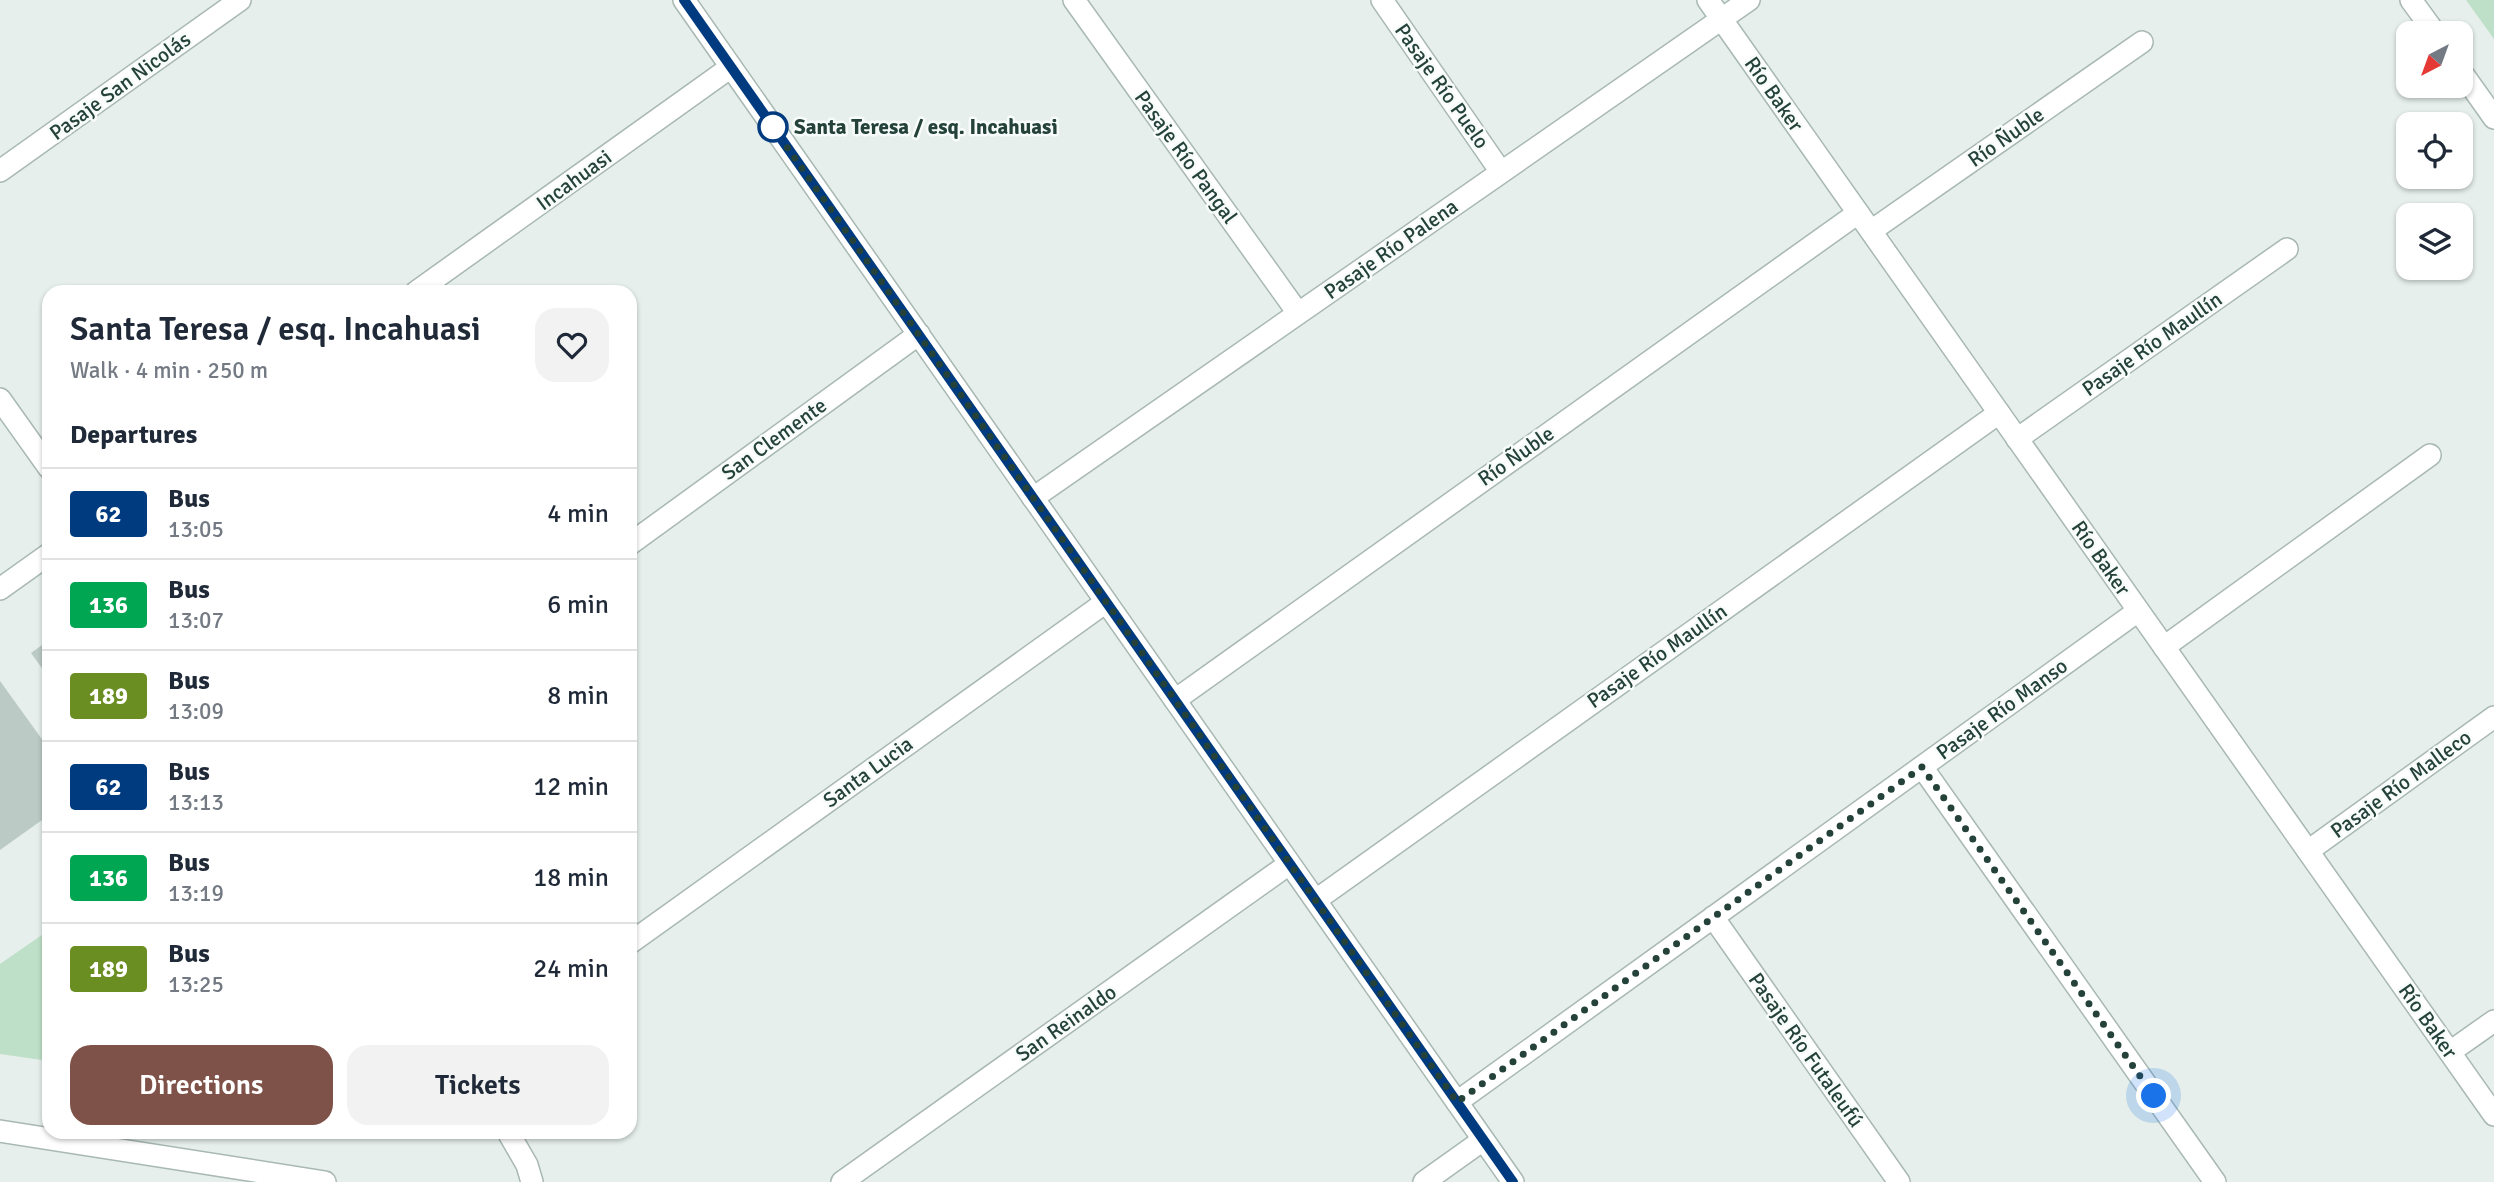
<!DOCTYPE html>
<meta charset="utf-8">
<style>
:root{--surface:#fff;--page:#f2f2f3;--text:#1f2937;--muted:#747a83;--line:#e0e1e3;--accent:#7f5249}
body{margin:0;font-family:Signika,sans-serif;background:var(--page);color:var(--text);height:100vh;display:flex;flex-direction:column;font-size:26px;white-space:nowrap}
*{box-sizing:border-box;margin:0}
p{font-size:23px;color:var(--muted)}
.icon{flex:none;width:38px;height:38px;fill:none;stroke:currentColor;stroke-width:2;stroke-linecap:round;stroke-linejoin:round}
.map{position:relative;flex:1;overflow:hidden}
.sheet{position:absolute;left:42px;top:285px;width:595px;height:854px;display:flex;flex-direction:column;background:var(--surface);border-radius:21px;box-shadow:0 2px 5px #0004}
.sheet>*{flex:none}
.badge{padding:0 14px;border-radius:5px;font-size:24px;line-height:46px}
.needle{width:46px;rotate:221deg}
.fabs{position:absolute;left:2396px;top:21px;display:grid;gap:14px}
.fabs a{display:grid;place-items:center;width:77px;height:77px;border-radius:14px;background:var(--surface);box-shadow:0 2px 5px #0004;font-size:35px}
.you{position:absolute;width:35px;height:35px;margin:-18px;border:5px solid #fff;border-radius:50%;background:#1a73e8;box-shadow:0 0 0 10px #1a73e833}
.map>.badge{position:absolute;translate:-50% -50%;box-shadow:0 0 0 4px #fff}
h2{padding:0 28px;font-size:26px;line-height:63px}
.round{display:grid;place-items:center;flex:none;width:74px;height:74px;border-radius:21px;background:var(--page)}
.head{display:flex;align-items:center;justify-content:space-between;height:119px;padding:0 28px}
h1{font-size:33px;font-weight:600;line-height:52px}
.button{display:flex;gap:14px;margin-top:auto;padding:14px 28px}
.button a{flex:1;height:80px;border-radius:21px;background:var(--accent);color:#fff;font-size:28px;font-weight:600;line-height:80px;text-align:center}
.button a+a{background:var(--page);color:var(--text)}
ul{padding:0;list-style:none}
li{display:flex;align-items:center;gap:21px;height:91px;padding:0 28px;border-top:2px solid var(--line)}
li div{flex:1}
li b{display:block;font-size:26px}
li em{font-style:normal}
li .badge{min-width:77px;font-weight:700;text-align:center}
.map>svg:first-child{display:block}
.green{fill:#bfe0c8}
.building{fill:#bbcac4}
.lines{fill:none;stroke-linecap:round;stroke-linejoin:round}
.minor-casing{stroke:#a8b8b2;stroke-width:24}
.tertiary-casing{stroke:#a8b8b2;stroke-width:24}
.minor{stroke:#fff;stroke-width:21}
.tertiary{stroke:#fff;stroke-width:21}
.line-casing{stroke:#fff;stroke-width:16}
.line{stroke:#003b80;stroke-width:10}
.walk{stroke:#24423a;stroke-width:7;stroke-dasharray:0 12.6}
.stop-dot{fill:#fff;stroke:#003b80;stroke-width:3.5}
.labels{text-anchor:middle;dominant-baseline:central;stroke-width:5;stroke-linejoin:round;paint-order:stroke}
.street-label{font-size:21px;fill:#24423a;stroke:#f7fbf9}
.stop-label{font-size:21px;font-weight:bold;fill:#24423a;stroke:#f7fbf9;text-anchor:start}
</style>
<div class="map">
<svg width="2494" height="1182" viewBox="0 0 2494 1182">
<rect width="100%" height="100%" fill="#e6efeb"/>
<g class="green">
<path d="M2466 0H2494V39Z"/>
<path d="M49 930V1061L0 1054V964Z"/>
</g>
<g class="building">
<path d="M49 640V678L31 653Z"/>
<path d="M0 681 49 749V815L0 850Z"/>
</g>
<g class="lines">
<g class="minor-casing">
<g id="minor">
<path d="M1074 0 1298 313"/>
<path d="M1382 0 1501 172"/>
<path d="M1708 0 2494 1115"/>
<path d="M2411 0 2435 33"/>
<path d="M2460 70 2494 118"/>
<path d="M0 171 240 0"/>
<path d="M1871 231 2142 42"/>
<path d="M416 292 731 67"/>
<path d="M0 399 49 468"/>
<path d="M2017 439 2287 249"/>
<path d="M1033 498 1749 0"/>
<path d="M630 544 919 334"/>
<path d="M0 589 49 554"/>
<path d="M2164 647 2430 455"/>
<path d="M1175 700 1858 213"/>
<path d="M1922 767 2215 1182"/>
<path d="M2308 851 2494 717"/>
<path d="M1316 900 1999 413"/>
<path d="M1713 917 1899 1182"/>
<path d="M630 943 1106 602"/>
<path d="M2450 1052 2494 1021"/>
<path d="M1457 1102 2138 611"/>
<path d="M0 1131 325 1182"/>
<path d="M508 1132 527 1165 532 1182"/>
<path d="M842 1182 1289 864"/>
<path d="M1424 1182 1483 1140"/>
</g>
</g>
<g class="tertiary-casing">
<path id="tertiary" d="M684 0 1513 1182"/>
</g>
<use href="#minor" class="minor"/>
<use href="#tertiary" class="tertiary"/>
</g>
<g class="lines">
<g class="line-casing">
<path id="line" d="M684 0 1513 1182"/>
</g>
<use href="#line" class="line"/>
<path class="walk" d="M773 127 1457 1102 1922 767 2154 1096"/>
</g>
<circle class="stop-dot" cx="773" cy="127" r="14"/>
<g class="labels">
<g class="street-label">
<text transform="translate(120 86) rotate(-36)">Pasaje San Nicolás</text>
<text transform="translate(1442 86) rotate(55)">Pasaje Río Puelo</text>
<text transform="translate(1774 94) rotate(55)">Río Baker</text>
<text transform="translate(2006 137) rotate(-35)">Río Ñuble</text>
<text transform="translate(1186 157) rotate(54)">Pasaje Río Pangal</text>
<text transform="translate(574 180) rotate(-36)">Incahuasi</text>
<text transform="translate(1391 249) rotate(-35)">Pasaje Río Palena</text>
<text transform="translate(2152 344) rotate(-35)">Pasaje Río Maullín</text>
<text transform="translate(774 439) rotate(-36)">San Clemente</text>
<text transform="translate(1516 456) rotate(-35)">Río Ñuble</text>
<text transform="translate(2101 558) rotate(55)">Río Baker</text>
<text transform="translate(1657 656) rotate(-35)">Pasaje Río Maullín</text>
<text transform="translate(2002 709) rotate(-36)">Pasaje Río Manso</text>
<text transform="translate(868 772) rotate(-36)">Santa Lucia</text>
<text transform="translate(2401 784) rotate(-36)">Pasaje Río Malleco</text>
<text transform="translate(2428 1021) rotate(55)">Río Baker</text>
<text transform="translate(1066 1023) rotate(-35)">San Reinaldo</text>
<text transform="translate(1806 1050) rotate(55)">Pasaje Río Futaleufú</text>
</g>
<g class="stop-label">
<text x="794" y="127">Santa Teresa / esq. Incahuasi</text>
</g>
</g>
</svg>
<div class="fabs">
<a><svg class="needle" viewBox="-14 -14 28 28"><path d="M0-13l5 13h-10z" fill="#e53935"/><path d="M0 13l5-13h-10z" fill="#747a83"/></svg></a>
<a><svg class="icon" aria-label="locate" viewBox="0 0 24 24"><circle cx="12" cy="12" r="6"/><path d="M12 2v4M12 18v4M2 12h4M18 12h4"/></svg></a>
<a><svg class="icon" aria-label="layers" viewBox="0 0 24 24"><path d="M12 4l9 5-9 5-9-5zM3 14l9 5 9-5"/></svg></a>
</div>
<div class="you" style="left:2154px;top:1096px"></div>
<section class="sheet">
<div class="head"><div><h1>Santa Teresa / esq. Incahuasi</h1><p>Walk · 4 min · 250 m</p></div><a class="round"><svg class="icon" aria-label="heart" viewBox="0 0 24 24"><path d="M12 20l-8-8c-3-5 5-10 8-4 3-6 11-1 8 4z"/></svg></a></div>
<h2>Departures</h2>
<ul>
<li><span class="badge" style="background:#003b80;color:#fff">62</span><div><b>Bus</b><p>13:05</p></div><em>4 min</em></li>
<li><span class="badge" style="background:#00a651;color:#fff">136</span><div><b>Bus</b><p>13:07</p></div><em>6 min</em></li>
<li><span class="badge" style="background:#6b8e23;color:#fff">189</span><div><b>Bus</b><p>13:09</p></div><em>8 min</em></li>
<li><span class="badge" style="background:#003b80;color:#fff">62</span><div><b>Bus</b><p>13:13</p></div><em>12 min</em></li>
<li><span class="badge" style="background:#00a651;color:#fff">136</span><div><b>Bus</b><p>13:19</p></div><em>18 min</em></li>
<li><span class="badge" style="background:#6b8e23;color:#fff">189</span><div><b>Bus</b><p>13:25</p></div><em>24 min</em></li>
</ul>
<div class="button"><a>Directions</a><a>Tickets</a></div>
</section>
</div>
